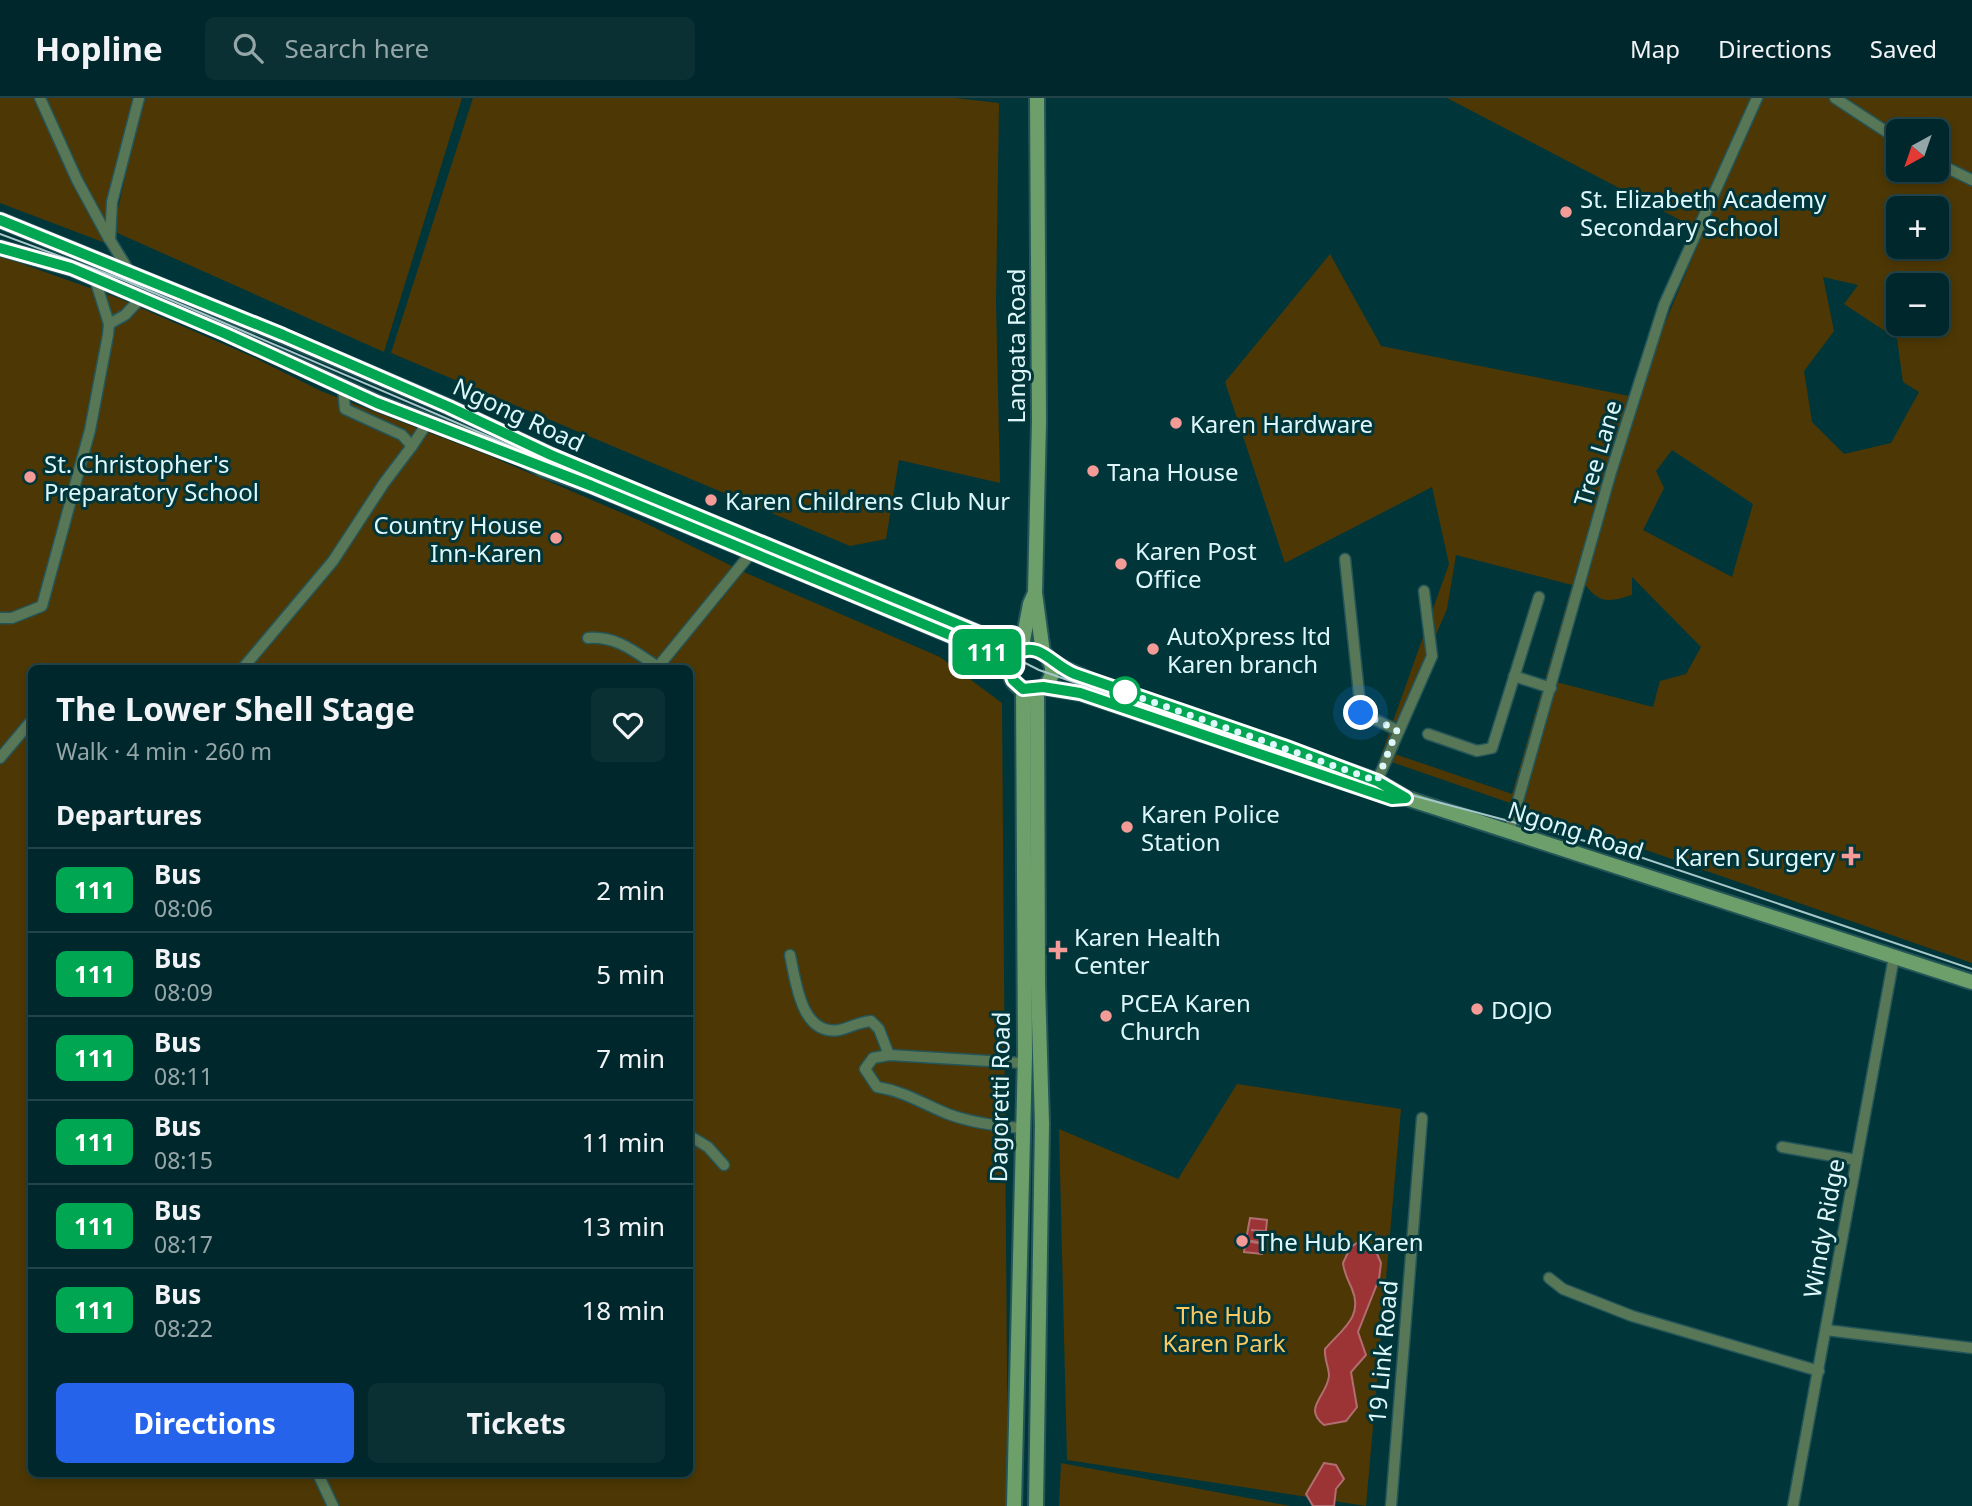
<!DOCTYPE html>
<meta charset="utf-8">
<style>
:root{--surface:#00282c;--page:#0a3034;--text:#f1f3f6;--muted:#95a6a9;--line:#224448;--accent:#2563eb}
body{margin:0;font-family:"Noto Sans",sans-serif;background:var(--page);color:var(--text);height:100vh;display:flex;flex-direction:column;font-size:26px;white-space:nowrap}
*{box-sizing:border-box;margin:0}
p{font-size:23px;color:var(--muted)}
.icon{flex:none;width:38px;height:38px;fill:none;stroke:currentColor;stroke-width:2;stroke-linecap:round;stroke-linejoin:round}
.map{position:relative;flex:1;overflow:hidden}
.side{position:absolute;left:28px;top:567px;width:665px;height:812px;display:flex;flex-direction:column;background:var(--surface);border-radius:10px;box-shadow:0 4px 10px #0003,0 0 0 2px var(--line)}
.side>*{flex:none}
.badge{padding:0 14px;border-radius:10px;font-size:24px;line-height:46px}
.needle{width:46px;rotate:220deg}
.controls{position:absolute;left:1886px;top:21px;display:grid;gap:14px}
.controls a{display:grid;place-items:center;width:63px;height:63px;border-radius:10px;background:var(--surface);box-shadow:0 4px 10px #0003,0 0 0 2px var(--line);font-size:35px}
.you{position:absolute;width:35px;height:35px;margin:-18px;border:5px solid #fff;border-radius:50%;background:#1a73e8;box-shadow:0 0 0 10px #1a73e833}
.map>.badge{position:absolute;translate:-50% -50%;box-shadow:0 0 0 4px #fff}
h2{padding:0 28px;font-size:26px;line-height:63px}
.round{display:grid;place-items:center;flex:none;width:74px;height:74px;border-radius:10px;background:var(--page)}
.head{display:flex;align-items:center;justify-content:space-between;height:119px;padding:0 28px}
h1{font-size:33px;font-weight:700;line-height:52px}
.action{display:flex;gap:14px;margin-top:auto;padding:14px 28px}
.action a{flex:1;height:80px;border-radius:10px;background:var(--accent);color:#fff;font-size:28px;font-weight:700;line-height:80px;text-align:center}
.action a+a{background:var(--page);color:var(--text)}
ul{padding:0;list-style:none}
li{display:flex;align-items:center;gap:21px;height:84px;padding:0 28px;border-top:2px solid var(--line)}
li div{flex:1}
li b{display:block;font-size:26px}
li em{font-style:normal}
li .badge{min-width:77px;font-weight:700;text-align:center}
header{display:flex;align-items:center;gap:42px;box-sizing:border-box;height:98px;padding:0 35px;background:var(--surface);border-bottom:2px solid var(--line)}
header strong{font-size:33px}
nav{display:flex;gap:38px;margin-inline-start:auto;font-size:24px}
.search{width:490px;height:63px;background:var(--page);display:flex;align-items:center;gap:18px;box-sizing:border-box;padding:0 24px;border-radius:10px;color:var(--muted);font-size:26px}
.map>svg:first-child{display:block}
.green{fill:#4d3704;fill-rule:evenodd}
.water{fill:#9c3436;stroke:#b06e71;stroke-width:2}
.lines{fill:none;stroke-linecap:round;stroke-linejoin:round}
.street-casing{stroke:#245559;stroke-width:13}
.secondary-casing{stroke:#245559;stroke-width:18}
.street{stroke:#587756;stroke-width:10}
.secondary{stroke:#6d9f6a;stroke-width:14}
.tram{stroke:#a6c7ca;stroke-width:2}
.line-casing{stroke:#fff;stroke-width:16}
.line{stroke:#00a651;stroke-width:10}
.walk{stroke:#def7fa;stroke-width:7;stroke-dasharray:0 12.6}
.poi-dot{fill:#f59b97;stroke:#00363a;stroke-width:2.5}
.stop-dot{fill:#fff;stroke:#00a651;stroke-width:3.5}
.labels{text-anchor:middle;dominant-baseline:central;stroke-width:6;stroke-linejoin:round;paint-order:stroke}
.poi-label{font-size:24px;fill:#def7fa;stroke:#00363a;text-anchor:start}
.street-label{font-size:24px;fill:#def7fa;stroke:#00363a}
.park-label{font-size:24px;fill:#fcc960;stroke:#00363a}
</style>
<header>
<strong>Hopline</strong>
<div class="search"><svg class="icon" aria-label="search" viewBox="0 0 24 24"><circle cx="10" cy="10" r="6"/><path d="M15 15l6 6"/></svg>Search here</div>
<nav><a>Map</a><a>Directions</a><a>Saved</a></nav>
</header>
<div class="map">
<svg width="1972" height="1408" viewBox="0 0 1972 1408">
<rect width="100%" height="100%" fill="#00363a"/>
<g class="green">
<path d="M0 0H136L108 146 0 105Z"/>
<path d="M143 0H462L384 254 113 133Z"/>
<path d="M473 0H955L999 5 996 205 1000 385 899 362 886 441 850 448 391 255Z"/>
<path d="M1447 0H1972V865L1380 660 1449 466 1432 389 1285 465 1225 284 1330 156 1381 248 1634 299 1703 134ZM1899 33H1937V72H1899ZM1899 110H1937V149H1899ZM1823 179 1858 187 1844 206 1897 241 1903 284 1919 294 1891 345 1844 356 1812 324 1804 273 1834 233ZM1899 187H1937V226H1899ZM1672 352 1753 406 1732 479 1643 432 1664 390 1656 373ZM1456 457 1572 487 1512 696 1386 653 1447 511ZM1632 479 1701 549 1686 576 1660 583 1653 609 1556 584 1580 480C1597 504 1604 506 1632 497Z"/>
<path d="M0 158 118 200 253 259 321 293 490 358 643 424 746 475 940 559 1002 605 1008 1408H0ZM32 570H690V1376H32Z"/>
<path d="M1237 986 1401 1011 1366 1408 1067 1362 1059 1031 1178 1081Z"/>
<path d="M1061 1365 1285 1407 1292 1408H1059Z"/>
</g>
<g class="water">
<path d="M1250 1120 1267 1122 1266 1133 1251 1132 1265 1134 1264 1145 1246 1142Z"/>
<path d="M1361 1142 1375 1151 1381 1165 1379 1181 1358 1234 1366 1257 1351 1274 1357 1309 1346 1323 1324 1327C1302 1310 1327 1298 1329 1278 1329 1269 1324 1261 1325 1251 1341 1232 1364 1219 1352 1191 1348 1182 1344 1175 1343 1165L1350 1150Z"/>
<path d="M1246 1143 1263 1146 1262 1156 1244 1154Z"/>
<path d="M1324 1365 1336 1367 1344 1381 1336 1391 1334 1408H1313L1306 1396Z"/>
</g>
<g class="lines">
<g class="street-casing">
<g id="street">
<path d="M40 0 77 82 109 141"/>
<path d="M1835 0 1899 42"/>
<path d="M1937 65 1972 82"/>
<path d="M129 173 110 142 112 104 139 0"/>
<path d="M109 226 125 217 140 201"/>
<path d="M412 348 428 324"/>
<path d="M1345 461 1361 615 1397 632"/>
<path d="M0 520H12L42 508 90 332 108 237 109 226 95 181"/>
<path d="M588 540C617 538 635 554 658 569"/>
<path d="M243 570 333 463 384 385 412 348 402 337 345 311 343 290"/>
<path d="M657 570 751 455"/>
<path d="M1514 578 1551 590"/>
<path d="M1428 636 1477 653 1492 650 1539 499"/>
<path d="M0 660 32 622"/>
<path d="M1377 683 1432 558 1424 493"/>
<path d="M1509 734 1611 374 1664 207 1757 0"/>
<path d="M790 857C796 884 801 938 839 932 850 930 858 924 871 923L879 931 889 957"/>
<path d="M1022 1030C996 1028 972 1025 948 1016 923 1006 904 993 877 989L865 971 873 960 889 957 1024 965"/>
<path d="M690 1038 708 1049 724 1067"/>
<path d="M1782 1049 1856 1062"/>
<path d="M1549 1180 1563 1191 1632 1218 1819 1273"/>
<path d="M1826 1232 1972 1250"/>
<path d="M318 1376 333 1408"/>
<path d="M1391 1408 1422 1020"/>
<path d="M1793 1408 1894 859"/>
</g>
</g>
<g class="secondary-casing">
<g id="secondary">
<path d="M1037 0 1039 323 1035 495 1043 555"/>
<path d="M0 122 283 238 449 309 565 364 979 535 1017 555"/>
<path d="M0 150 71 170 226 235 378 305 515 356 543 371 592 388 855 497 980 550 1010 573"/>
<circle cx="1031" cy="572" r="21"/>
<path d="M1021 553 1030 506 1035 495"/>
<path d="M1050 564 1092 583 1377 683 1406 700"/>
<path d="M1043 589 1080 595 1392 700H1406L1972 884"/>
<path d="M1014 1408 1025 957 1023 591"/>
<path d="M1036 1408 1042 1026 1038 887 1037 592"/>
</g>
</g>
<use href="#street" class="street"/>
<use href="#secondary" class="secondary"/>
<path class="tram" d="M0 136 124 182 546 363 990 547 1039 572 1358 683 1619 752 1972 871"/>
</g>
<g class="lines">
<g class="line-casing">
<path id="line" d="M0 122 283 237 449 309 551 357 979 535 1017 555C1040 543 1052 567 1075 576L1284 648 1377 683 1406 700 1392 701 1080 595 1043 589 1023 591 1013 582 1010 573 981 550 592 388 377 305 226 236 71 170 0 150"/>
</g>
<use href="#line" class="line"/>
<path class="walk" d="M1125 594 1116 591 1377 683 1397 632 1361 615"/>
</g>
<g class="poi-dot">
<circle cx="1566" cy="114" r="7"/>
<circle cx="1176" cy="325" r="7"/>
<circle cx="1093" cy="373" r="7"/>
<circle cx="30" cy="379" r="7"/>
<circle cx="711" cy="402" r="7"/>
<circle cx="556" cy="440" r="7"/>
<circle cx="1121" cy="466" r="7"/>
<circle cx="1153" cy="551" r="7"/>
<circle cx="1127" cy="729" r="7"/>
<path d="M1847.5 747.5h7v7h7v7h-7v7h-7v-7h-7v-7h7z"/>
<path d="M1054.5 841.5h7v7h7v7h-7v7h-7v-7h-7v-7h7z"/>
<circle cx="1477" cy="911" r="7"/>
<circle cx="1106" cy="918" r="7"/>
<circle cx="1242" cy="1143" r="7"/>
</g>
<circle class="stop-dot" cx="1125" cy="594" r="14"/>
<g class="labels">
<g class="poi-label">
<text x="1580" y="100">St. Elizabeth Academy<tspan x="1580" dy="28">Secondary School</tspan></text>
<text x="1190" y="325">Karen Hardware</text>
<text x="44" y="365">St. Christopher's<tspan x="44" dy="28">Preparatory School</tspan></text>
<text x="1107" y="373">Tana House</text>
<text x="725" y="402">Karen Childrens Club Nur</text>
<text x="542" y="426" text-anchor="end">Country House<tspan x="542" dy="28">Inn-Karen</tspan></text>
<text x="1135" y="452">Karen Post<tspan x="1135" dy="28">Office</tspan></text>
<text x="1167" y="537">AutoXpress ltd<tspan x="1167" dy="28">Karen branch</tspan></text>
<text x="1141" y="715">Karen Police<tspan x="1141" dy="28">Station</tspan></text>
<text x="1835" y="758" text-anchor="end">Karen Surgery</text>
<text x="1074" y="838">Karen Health<tspan x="1074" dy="28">Center</tspan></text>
<text x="1120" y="904">PCEA Karen<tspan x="1120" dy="28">Church</tspan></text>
<text x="1491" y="911">DOJO</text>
<text x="1256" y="1143">The Hub Karen</text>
</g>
<g class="street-label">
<text transform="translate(1015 248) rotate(-90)">Langata Road</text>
<text transform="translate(519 316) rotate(25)">Ngong Road</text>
<text transform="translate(1597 355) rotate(-73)">Tree Lane</text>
<text transform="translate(1576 732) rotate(18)">Ngong Road</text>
<text transform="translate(999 999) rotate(-89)">Dagoretti Road</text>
<text transform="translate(1823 1130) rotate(-80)">Windy Ridge</text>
<text transform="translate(1382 1254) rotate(-85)">19 Link Road</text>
</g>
<g class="park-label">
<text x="1224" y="1216">The Hub<tspan x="1224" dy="28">Karen Park</tspan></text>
</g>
</g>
</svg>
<div class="controls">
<a><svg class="needle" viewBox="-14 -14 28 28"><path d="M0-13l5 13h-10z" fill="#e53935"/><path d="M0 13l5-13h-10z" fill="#95a6a9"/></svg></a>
<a>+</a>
<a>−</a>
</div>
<div class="you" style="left:1361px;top:615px"></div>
<b class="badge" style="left:987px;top:554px;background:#00a651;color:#fff">111</b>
<section class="side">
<div class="head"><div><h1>The Lower Shell Stage</h1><p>Walk · 4 min · 260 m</p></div><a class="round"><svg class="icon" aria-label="heart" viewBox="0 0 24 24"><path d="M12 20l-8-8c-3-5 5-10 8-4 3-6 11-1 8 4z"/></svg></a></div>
<h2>Departures</h2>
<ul>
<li><span class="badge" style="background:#00a651;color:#fff">111</span><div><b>Bus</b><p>08:06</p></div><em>2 min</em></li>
<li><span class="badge" style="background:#00a651;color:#fff">111</span><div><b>Bus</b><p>08:09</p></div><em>5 min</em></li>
<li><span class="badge" style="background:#00a651;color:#fff">111</span><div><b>Bus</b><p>08:11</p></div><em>7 min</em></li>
<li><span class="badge" style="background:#00a651;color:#fff">111</span><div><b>Bus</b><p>08:15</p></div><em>11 min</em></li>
<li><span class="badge" style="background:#00a651;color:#fff">111</span><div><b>Bus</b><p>08:17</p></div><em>13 min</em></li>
<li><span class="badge" style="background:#00a651;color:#fff">111</span><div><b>Bus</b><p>08:22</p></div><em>18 min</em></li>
</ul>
<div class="action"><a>Directions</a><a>Tickets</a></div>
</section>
</div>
